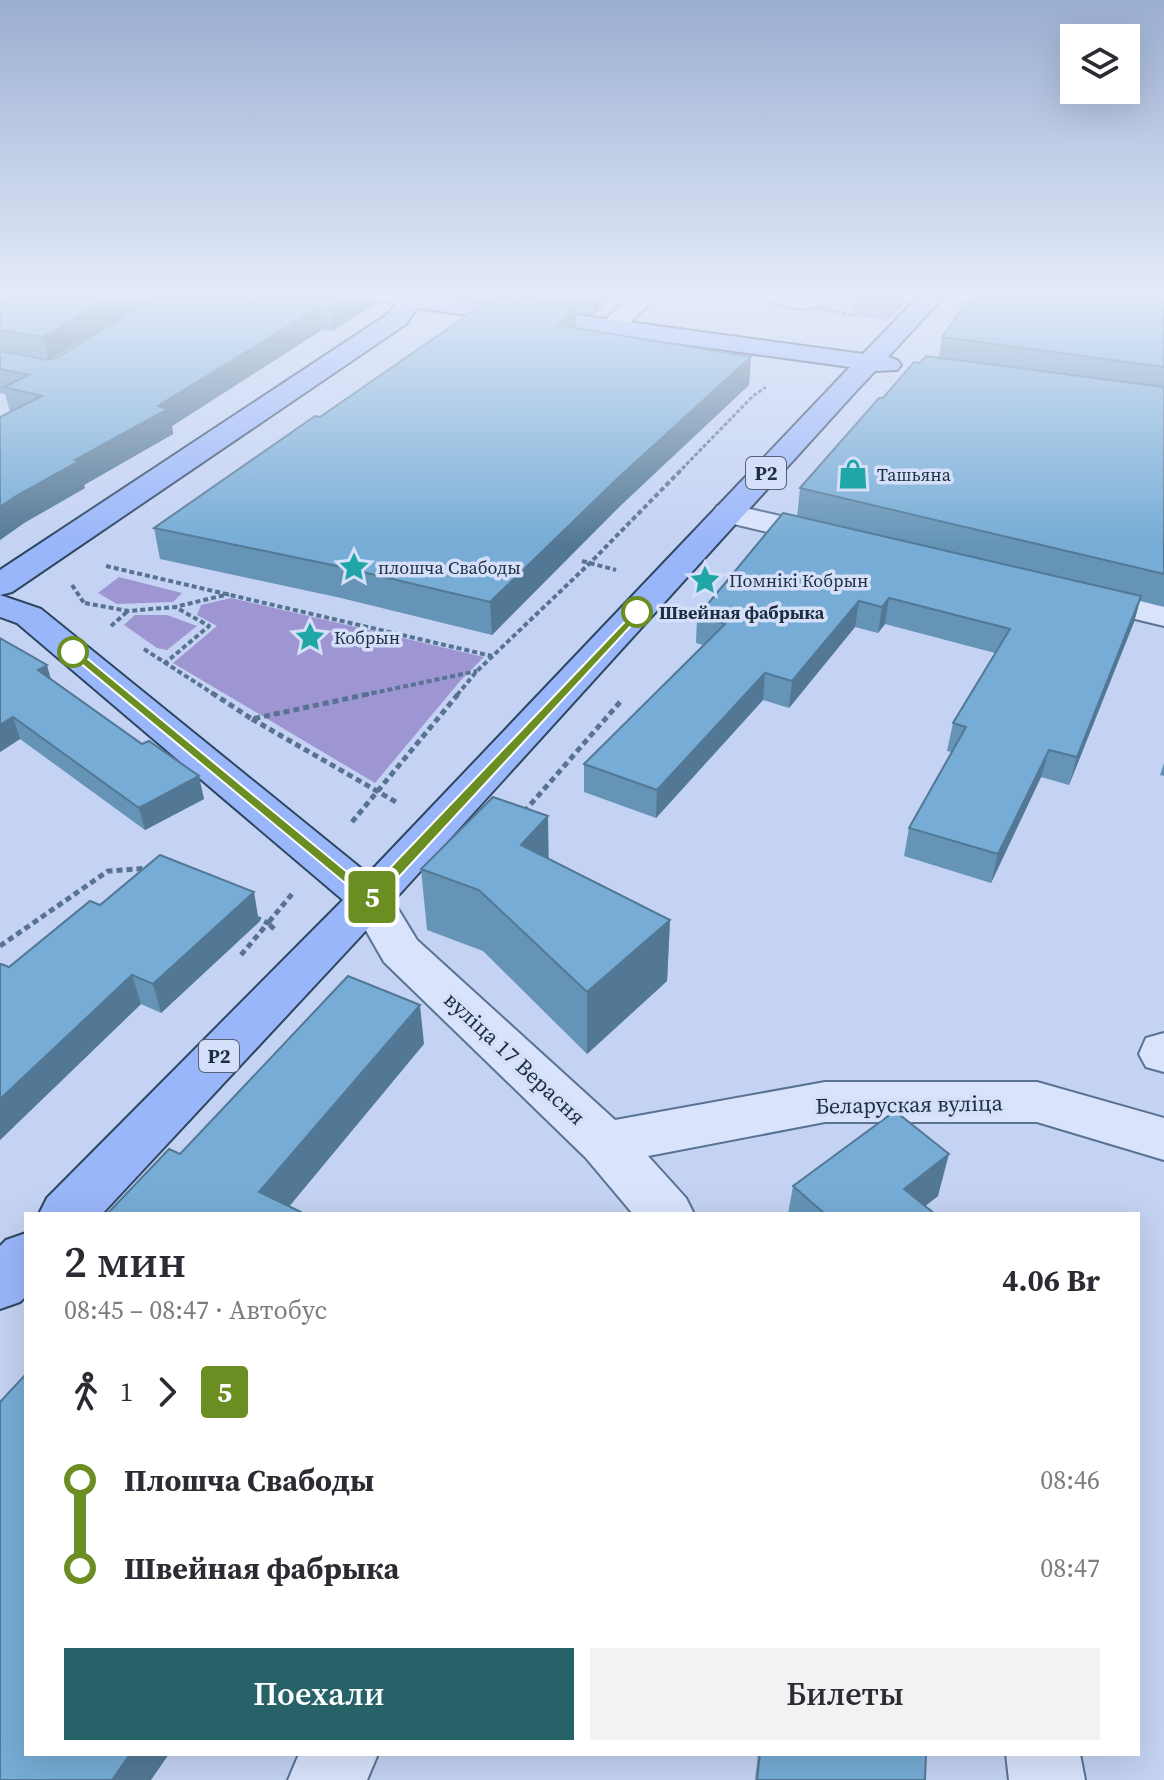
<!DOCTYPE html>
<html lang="ru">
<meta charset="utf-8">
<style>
:root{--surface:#fff;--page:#f2f2f3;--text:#2b2b33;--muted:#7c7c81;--accent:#266267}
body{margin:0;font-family:"Source Serif 4",serif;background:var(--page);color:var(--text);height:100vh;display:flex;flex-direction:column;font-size:30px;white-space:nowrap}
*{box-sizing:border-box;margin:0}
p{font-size:26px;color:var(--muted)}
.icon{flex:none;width:44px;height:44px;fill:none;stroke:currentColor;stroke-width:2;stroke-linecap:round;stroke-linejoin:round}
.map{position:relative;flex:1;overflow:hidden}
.panel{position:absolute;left:24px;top:1212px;width:1116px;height:544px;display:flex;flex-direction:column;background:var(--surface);border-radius:0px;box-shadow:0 8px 32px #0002}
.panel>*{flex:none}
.badge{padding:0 16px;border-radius:6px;font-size:28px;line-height:52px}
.fabs{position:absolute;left:1060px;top:24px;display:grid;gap:16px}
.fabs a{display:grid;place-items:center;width:80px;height:80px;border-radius:0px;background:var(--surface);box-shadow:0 8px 32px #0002;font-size:40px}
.map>.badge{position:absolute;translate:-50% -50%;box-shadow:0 0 0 4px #fff}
.legs{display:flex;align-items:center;gap:12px;height:88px;padding:0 40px;font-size:26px}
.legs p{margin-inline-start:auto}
.overview{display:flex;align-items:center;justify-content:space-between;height:136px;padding:0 40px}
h1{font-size:44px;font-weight:600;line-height:60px}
.cta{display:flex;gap:16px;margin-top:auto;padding:16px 40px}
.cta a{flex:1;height:92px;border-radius:0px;background:var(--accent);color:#fff;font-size:32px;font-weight:600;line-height:92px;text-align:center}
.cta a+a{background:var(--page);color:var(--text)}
ul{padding:0 40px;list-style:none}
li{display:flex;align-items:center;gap:28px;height:88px;font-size:30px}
li i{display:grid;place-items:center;width:12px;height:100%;margin:0 10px;background:currentColor}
li i::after{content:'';width:20px;height:20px;margin:-10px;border:6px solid;border-radius:50%;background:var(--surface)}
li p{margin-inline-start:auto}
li:first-child i{background:linear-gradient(#0000 50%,currentColor 0)}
li:last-child i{background:linear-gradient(currentColor 50%,#0000 0)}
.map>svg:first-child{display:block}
.green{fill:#9e96d3}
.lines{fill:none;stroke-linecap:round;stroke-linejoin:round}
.minor-casing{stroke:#587291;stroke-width:4}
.major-casing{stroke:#2c465e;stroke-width:4}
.path-far2{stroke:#587291;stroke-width:3;stroke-dasharray:4 2;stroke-linecap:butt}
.path-far1{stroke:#587291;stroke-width:4;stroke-dasharray:5 3;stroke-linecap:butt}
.path{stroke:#587291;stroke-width:5;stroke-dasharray:6 4;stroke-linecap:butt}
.minor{fill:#d9e3fc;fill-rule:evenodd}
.major{fill:#99b6fa;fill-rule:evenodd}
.wall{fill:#6594b7;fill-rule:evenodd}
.shaded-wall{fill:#537895}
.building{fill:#76acd5;stroke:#537895;stroke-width:2}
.line-1{fill:#6b8e23;stroke:#fff;stroke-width:2}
.stop-1-dot{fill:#fff;stroke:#6b8e23;stroke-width:4}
.labels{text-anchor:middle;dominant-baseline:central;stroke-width:7;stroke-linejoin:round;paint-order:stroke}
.far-poi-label{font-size:18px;fill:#1d2e3f;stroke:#d5dff9;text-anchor:start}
.far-stop-label{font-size:18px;font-weight:bold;fill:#1d2e3f;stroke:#d5dff9;text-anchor:start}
.shield{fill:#d5dff9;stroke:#546377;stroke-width:2}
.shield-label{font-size:20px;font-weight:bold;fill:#1d2e3f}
.street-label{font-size:22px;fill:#1d2e3f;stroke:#d5dff9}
</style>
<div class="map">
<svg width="1164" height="1780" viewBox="0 0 1164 1780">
<rect width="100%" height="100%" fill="#c4d2f3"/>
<g class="green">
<path d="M851 295H913L889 320 850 315Z"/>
<path d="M119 577 182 593 173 602 117 604 98 593Z"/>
<path d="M231 598 484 657 461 680 375 783 173 663 217 626 197 615 201 605Z"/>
<path d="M135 615H167L197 626 167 650 157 648 124 625Z"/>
</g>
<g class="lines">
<g class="minor-casing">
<g id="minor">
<path d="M373 295H420L423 300 419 305 411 307 376 300Z"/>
<path d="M632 295H657L621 332H603L600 327 603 322Z"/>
<path d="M728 504 842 530 847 537 842 544 831 547 717 520 713 513 717 506Z"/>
<path d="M1081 586 1164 606V626L1069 603 1064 596 1069 589Z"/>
<path d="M370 884 386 889 417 940 615 1120 825 1082H1037L1164 1118V1160L1037 1122H825L648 1156 686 1198 694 1214H633L586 1158 384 962 348 899 354 889Z"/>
<path d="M1164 1033V1072L1146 1067 1139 1054 1146 1038Z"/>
<path d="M299 1754H378L367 1780H288Z"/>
<path d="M1006 1754H1080L1085 1780H1009Z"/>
</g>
</g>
<g class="major-casing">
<g id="major">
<path d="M402 295H430L863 354 920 295H945L888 357 897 360 901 365 897 370 875 371 858 389 386 909 102 1214H39L47 1198 343 900 17 623 0 617V570L388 314ZM417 308 850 367 368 874 41 609 0 595 12 592 406 324Z"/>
<path d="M26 1233V1296L20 1302 0 1309V1246L6 1240Z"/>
</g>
</g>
<g class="path-far2">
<path d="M694 295 764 300"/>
<path d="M758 295C783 311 820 317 842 295"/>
<path d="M819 308 856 316"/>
<path d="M678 473 753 396 766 387"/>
</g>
<g class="path-far1">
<path d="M582 561 616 570"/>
<path d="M106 566 492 656"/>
<path d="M72 585 84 603"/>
<path d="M85 603 128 611 175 607 229 594"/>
<path d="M111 626 128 611"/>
<path d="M144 649 215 695"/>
<path d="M164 664 209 626 175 607"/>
<path d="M364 695 477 671"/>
<path d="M457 695 477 671 590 563 680 471"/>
</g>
<g class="path">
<path d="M212 693 252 719 373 693"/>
<path d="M252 719 396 802"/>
<path d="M524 812 620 702"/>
<path d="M352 822 459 693"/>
<path d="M274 929 268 923 292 894"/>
<path d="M0 946 108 871 151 868"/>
<path d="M241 955 268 923 254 917"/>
</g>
<use href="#minor" class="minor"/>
<use href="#major" class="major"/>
</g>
<g class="wall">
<path d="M0 295 376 303 333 331 322 330 172 426 173 434 84 485 85 488 24 523 0 540V417L10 412 5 394 0 393ZM144 304 58 357 53 358Z"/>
<path d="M520 295H613L594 315 576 312V328L751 357 749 385 619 507 492 635 341 598 160 559 154 528 320 417 520 299Z"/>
<path d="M1164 295V607L1140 601 1134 622 1069 785 1041 777 991 883 904 856 909 828 952 752 947 751 953 723 995 653 885 624 878 633 855 627 789 708 763 700 656 818 584 792V764L703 645 696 643 697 617 797 517 800 488 883 398 920 363 939 357 942 337 973 301Z"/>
<path d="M0 638 51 680 204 799 145 830 20 739 0 752Z"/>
<path d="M1164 763V776L1160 775Z"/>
<path d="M549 859 670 920 667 981 587 1054 483 951 427 930 421 869Z"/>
<path d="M100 905 259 922 161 1013 141 1004 0 1140V965L9 967Z"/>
<path d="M793 1186 938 1196 925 1206 935 1214H788Z"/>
<path d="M758 1754H926L925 1780H755Z"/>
</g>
<g class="shaded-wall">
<path d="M116 295H159L48 361 43 337Z"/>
<path d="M351 295H375L376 303 333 331 330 308Z"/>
<path d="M594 295H613L594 315Z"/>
<path d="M319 307 322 330 172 426 173 434 84 485 85 488 24 523 0 540V507L158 406Z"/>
<path d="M576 307V334L558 325Z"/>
<path d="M751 357 749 385 619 507 492 635 490 602 619 477Z"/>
<path d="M1141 596 1134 622 1069 785 1077 757Z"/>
<path d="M889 598 885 624 878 633 882 607Z"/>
<path d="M859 601 855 627 789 708 792 681Z"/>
<path d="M47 665 53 687 38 670Z"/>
<path d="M765 673 763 700 656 818 657 790Z"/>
<path d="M13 717 20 739 0 752V725Z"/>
<path d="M1049 750 1041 777 991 883 998 854Z"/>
<path d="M199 776 204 799 145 830 139 808Z"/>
<path d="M548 816 549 876 521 845Z"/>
<path d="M254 892 259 922 161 1013 153 984Z"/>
<path d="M670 920 667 981 587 1054V992Z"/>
<path d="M132 975 141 1004 0 1140V1099Z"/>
<path d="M420 1005 424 1044 283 1214 259 1192Z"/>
<path d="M949 1154 938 1196 915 1214 904 1189Z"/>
<path d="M130 1754H169L151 1780H112Z"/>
</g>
<g class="building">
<path d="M0 295H116L43 337 0 330Z"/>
<path d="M159 295H351L330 308 319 307 158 406 168 409 75 460 79 461 16 496 0 507V417L42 396 4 387 29 375 0 369V351L47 360 58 357Z"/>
<path d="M977 295H1164V367L942 337 968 300 973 301Z"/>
<path d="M495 296 576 307 558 325 751 357 619 477 490 602 337 566 154 528 315 416 320 417Z"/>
<path d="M926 356 1164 387V574L800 488 879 398H883L914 362 920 363Z"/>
<path d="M783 513 1141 596 1077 757 1049 750 998 854 909 828 966 727 953 723 1010 629 889 598 882 607 859 601 792 681 765 673 657 790 584 764 725 624 697 617Z"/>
<path d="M0 638 47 665 38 670 142 744 149 741 199 776 139 808 13 717 0 725Z"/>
<path d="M493 797 548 816 521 845 670 920 587 992 479 890 421 869Z"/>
<path d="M160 855 254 892 153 984 132 975 0 1099V965L1 964 9 967 90 901 100 905Z"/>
<path d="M348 976 420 1005 259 1192 301 1212 300 1214H107L169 1149 180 1154Z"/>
<path d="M895 1111 949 1154 904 1189 935 1214H825L793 1186Z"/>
<path d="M26 1374V1754H130L112 1780H0V1402Z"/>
<path d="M760 1754H926L925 1780H757Z"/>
</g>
<linearGradient id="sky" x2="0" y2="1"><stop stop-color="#9aaed1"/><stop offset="0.54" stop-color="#e4ebfa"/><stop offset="1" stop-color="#e4ebfa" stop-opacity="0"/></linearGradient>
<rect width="1164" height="545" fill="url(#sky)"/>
<path class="line-1" d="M637 609 643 612 641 615 375 903 370 904 67 652 77 650 369 890Z"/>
<defs>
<g id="shop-bare" transform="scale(2.4)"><path d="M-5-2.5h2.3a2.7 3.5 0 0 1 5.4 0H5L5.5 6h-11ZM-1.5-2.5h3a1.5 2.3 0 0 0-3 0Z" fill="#21a6a7" stroke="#d5dff9" stroke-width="2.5" paint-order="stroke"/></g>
<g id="sight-bare" transform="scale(2.4)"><path d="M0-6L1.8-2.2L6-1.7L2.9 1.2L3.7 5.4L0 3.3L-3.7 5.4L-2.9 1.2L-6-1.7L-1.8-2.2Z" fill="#21a6a7" stroke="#d5dff9" stroke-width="2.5" paint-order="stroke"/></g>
</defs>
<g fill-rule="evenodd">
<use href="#shop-bare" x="853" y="474"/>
<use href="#sight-bare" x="354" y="567"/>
<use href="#sight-bare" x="705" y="580"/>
<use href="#sight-bare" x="310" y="637"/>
</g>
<g class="stop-1-dot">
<circle cx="637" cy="612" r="14"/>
<circle cx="73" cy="652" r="14"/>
</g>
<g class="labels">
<g class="far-poi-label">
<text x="877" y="474">Ташьяна</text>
<text x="378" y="567">плошча Свабоды</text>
<text x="729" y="580">Помнікі Кобрын</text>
<text x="334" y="637">Кобрын</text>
</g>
<g class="far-stop-label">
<text x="659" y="612">Швейная фабрыка</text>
</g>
<g class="shield">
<rect x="746" y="457" width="40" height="32" rx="6"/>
<rect x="199" y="1040" width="40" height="32" rx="6"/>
</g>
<g class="shield-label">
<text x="766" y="473">Р2</text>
<text x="219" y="1056">Р2</text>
</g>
<g class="street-label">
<text transform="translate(515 1058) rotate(43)">вуліца 17 Верасня</text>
<text transform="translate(909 1104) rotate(-1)">Беларуская вуліца</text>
</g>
</g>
</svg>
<div class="fabs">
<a><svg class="icon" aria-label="layers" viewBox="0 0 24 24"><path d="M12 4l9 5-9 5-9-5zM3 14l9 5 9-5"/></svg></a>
</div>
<b class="badge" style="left:372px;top:897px;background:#6b8e23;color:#fff">5</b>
<section class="panel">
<div class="overview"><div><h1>2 мин</h1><p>08:45 – 08:47 · Автобус</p></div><b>4.06 Br</b></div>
<div class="legs"><svg class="icon" aria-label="walk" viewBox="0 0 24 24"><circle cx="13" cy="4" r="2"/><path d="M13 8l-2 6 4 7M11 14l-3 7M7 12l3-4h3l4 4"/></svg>1<svg class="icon" aria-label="forward" viewBox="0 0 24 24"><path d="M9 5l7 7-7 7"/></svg><b class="badge" style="background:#6b8e23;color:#fff">5</b></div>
<ul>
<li><i style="color:#6b8e23"></i><b>Плошча Свабоды</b><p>08:46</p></li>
<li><i style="color:#6b8e23"></i><b>Швейная фабрыка</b><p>08:47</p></li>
</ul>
<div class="cta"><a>Поехали</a><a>Билеты</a></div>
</section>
</div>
